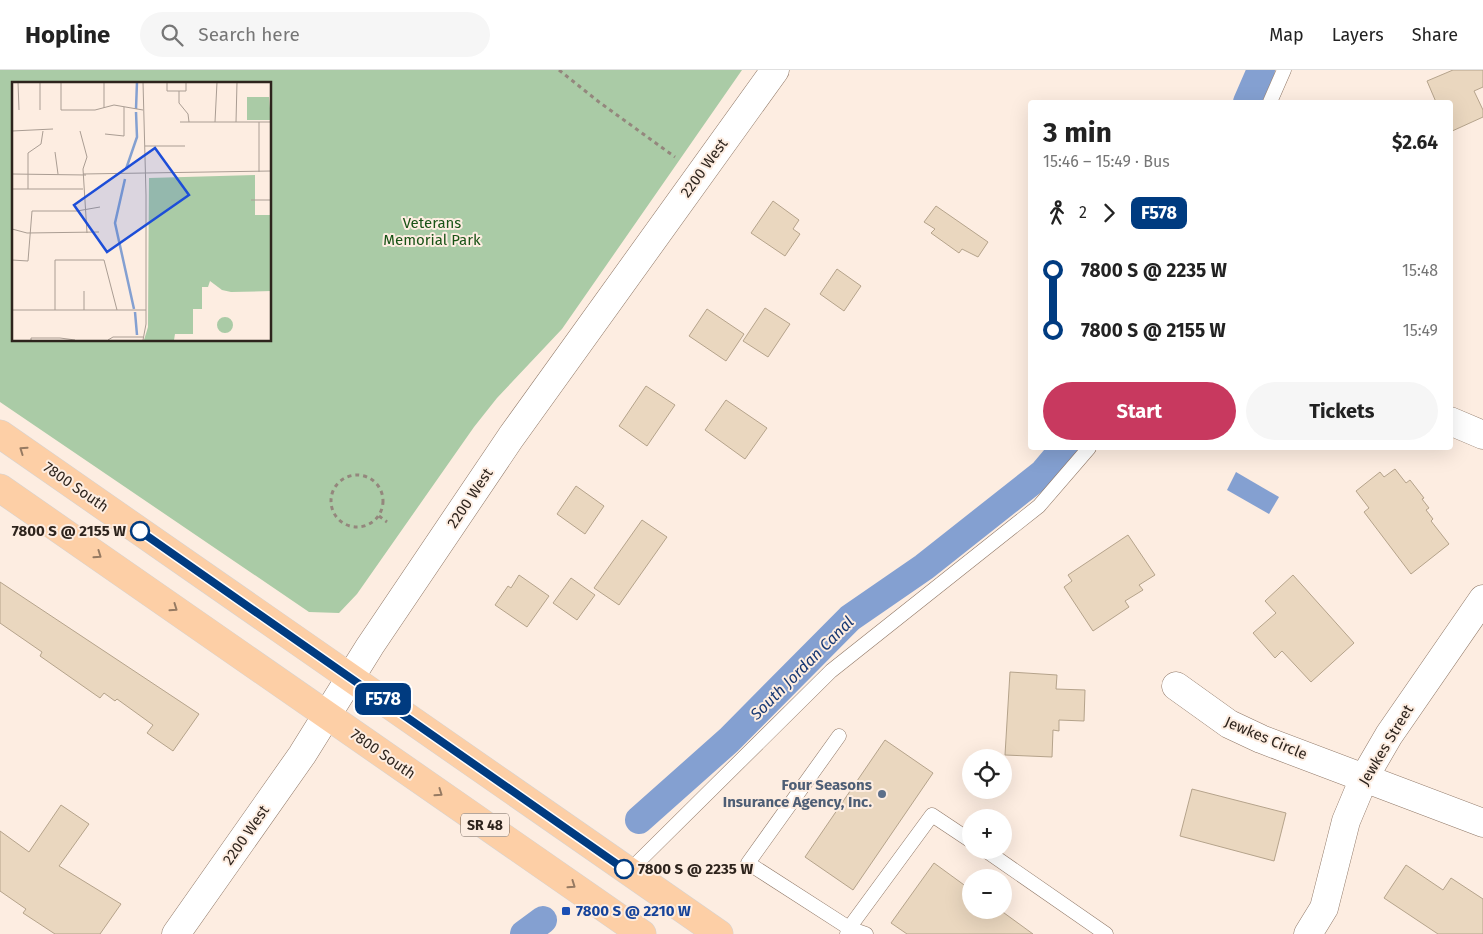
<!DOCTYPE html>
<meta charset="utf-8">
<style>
:root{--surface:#fff;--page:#f6f6f6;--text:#222;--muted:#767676;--line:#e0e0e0;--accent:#c8395f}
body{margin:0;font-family:"Fira Sans",sans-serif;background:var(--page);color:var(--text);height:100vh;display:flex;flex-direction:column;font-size:19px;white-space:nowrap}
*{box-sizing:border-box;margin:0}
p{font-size:16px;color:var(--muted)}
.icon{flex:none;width:28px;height:28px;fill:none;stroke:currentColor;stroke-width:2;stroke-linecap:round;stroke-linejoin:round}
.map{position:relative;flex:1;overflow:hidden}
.panel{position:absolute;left:1028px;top:30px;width:425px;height:350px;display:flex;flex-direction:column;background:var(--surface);border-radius:5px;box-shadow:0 5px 20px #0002}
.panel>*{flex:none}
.badge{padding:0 10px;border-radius:8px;font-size:18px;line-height:32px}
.controls{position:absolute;left:962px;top:679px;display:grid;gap:10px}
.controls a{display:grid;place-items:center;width:50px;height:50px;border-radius:50%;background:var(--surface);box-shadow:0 5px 20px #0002;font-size:25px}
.map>.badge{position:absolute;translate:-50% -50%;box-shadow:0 0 0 2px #fff}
.legs{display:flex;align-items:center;gap:8px;height:55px;padding:0 15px;font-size:16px}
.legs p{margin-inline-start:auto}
.head{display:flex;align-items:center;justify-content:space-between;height:85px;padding:0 15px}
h1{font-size:28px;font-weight:700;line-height:38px}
.primary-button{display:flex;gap:10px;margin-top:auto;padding:10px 15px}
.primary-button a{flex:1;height:58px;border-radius:30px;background:var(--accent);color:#fff;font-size:20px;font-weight:700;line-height:58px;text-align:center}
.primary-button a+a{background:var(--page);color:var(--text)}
ul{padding:0 15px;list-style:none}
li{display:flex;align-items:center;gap:18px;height:60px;font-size:19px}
li i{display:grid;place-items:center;width:8px;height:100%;margin:0 6px;background:currentColor}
li i::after{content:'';width:12px;height:12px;margin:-6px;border:4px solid;border-radius:50%;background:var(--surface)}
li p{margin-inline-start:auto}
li:first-child i{background:linear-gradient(#0000 50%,currentColor 0)}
li:last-child i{background:linear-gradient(currentColor 50%,#0000 0)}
header{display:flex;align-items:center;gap:30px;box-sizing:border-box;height:70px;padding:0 25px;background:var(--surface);border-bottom:1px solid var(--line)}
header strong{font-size:24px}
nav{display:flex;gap:28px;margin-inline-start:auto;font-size:18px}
.search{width:350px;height:45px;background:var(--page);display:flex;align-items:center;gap:12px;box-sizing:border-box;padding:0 18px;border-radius:28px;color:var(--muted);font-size:19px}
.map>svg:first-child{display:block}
.green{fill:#aacba6;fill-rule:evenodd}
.water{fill:#84a0d1}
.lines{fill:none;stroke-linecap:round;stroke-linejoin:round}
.canal{stroke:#84a0d1;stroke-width:28}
.building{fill:#ead7bf;stroke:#b5a38b}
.service-casing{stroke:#8f7766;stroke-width:15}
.minor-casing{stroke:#8f7766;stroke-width:29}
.tertiary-casing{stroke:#8f7766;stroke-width:29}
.primary-casing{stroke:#d5d3d2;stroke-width:29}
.path{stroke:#94877d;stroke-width:3;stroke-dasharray:4 4;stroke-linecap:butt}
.service{stroke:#fff;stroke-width:14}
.minor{stroke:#fff;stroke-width:28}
.tertiary{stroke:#fff;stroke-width:28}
.primary{stroke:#fdcfa6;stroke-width:28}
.oneway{stroke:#967a62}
.line-1-casing{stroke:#fff;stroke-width:11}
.line-1{stroke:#003b80;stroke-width:8}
.stop-1-dot{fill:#fff;stroke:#003b80;stroke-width:2.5}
.service-dot{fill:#5c6f8a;stroke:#fdede1;stroke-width:2}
.transit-dot{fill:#1a4fb4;stroke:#fdede1;stroke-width:2}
.labels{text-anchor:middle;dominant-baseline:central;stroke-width:4;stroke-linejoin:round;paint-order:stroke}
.shield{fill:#fdede1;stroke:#6c6058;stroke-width:1}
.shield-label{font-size:14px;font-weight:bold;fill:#2e241d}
.street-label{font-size:15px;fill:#2e241d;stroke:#fdede1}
.park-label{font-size:15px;fill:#195316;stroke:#fdede1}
.stop-label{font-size:15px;font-weight:bold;fill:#2e241d;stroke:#fdede1;text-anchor:end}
.service-label{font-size:15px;font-weight:bold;fill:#4e5e75;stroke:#fdede1;text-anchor:end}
.transit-label{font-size:15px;font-weight:bold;fill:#164399;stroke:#fdede1;text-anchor:start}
.water-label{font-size:16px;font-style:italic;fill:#173873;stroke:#fdede1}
.inset-river{fill:none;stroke:#84a0d1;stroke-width:2.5}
.inset-road{fill:none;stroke:#aa9d93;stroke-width:1}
.view{fill:#1d4ed8;fill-opacity:0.15;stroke:#1d4ed8;stroke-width:2.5}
.inset-edge{fill:none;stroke:#2e241d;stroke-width:2.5}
</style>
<header>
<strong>Hopline</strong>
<div class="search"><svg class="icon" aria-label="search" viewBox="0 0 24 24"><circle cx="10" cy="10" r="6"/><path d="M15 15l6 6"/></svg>Search here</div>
<nav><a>Map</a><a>Layers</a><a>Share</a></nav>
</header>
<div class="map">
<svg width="1483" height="864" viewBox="0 0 1483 864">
<rect width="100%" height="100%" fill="#fdede1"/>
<path class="green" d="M0 0H742L562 259 497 328 474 357 357 524 339 543 309 542 0 332ZM14 14H270V270H14Z"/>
<path class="water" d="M1236 402 1279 427 1269 444 1227 420Z"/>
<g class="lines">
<g class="canal">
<path d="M1247 32 1261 0"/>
<path d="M639 750 729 670 850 548 924 497 1043 403 1064 378"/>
<path d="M524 864 543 850"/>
</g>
</g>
<g class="building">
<path d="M1453 0H1483V17L1474 21 1483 40V47L1450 62V32H1436L1427 11Z"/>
<path d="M773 131 799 150 793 159 800 164 785 186 751 163Z"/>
<path d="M936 136 988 172 978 187 962 179 959 183 931 163 935 159 924 152Z"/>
<path d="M837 199 861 216 844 241 820 224Z"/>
<path d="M765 238 790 254 768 287 743 271Z"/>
<path d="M707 239 744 264 726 291 689 266Z"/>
<path d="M646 316 675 335 647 376 619 356Z"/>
<path d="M726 330 767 358 745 389 705 360Z"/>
<path d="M1395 399 1406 413 1410 410 1424 428 1422 429 1429 438 1426 440 1433 449 1431 451 1449 474 1411 504 1364 442 1369 438 1356 421 1380 402 1384 407Z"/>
<path d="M576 416 604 436 585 464 557 444Z"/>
<path d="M642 450 667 467 619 535 594 518Z"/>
<path d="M1128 465 1155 505 1139 515 1143 520 1125 531 1129 537 1093 561 1064 517 1072 511 1068 505Z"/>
<path d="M519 505 549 526 527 557 495 535 508 516 511 518Z"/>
<path d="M1293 505 1354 573 1311 612 1282 581 1275 588 1253 563 1276 543 1265 531Z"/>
<path d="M571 508 595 525 577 550 553 533Z"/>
<path d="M0 512 199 644 173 681 147 663 153 655 117 629 115 631 104 623 100 628 40 586 42 582 0 553Z"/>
<path d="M1010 602 1057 605 1056 619 1085 620 1084 651 1059 650V661L1053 660 1052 687 1005 685Z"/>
<path d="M885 670 933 703 853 820 805 787Z"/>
<path d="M1192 719 1286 743 1274 791 1180 766Z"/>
<path d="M61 735 89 754 59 796 121 834 100 864H55L23 843 26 839 0 821V761L29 782Z"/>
<path d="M934 793 971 820V840H1000L1033 864H907L891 853Z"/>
<path d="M1406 795 1443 820 1451 808 1483 829V864H1438L1384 828Z"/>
</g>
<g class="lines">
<g class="service-casing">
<g id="service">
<path d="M1270 32 1284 0"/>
<path d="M839 666 748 793 849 858 932 745 971 771"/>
<path d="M985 780 1106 864"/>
<path d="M628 802 831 601 1039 436 1089 378"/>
<path d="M847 864 849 858 866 864"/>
</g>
</g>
<g class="minor-casing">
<g id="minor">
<path d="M1450 351 1483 365"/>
<path d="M1176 616 1229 654 1261 669 1483 753"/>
<path d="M1308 864 1324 838 1346 751 1364 708 1389 665 1483 529"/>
</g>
</g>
<g class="tertiary-casing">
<path id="tertiary" d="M176 864 302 685 370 576 511 367 775 0"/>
</g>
<g class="primary-casing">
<g id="primary">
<path d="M0 364 719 864"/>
<path d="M0 418 642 864"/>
</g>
</g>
<g class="path">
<path d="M559 0 599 32 675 87"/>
<circle cx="357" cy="431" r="26"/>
<path d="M379 446 387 452"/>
</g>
<use href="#service" class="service"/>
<use href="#minor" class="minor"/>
<use href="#tertiary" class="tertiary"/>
<use href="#primary" class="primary"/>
</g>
<defs><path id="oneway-chevron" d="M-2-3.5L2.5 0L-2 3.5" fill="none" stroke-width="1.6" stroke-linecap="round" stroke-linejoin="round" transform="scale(1.25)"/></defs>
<g class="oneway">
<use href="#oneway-chevron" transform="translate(23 380) rotate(-145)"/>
<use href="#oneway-chevron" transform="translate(98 485) rotate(35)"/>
<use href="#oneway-chevron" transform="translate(174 538) rotate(35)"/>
<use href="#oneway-chevron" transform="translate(439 723) rotate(35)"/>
<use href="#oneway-chevron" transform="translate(572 815) rotate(35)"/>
</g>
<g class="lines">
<g class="line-1-casing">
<path id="line-1" d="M140 461 624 799"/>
</g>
<use href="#line-1" class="line-1"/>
</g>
<g class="stop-1-dot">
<circle cx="140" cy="461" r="9"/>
<circle cx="624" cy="799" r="9"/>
</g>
<circle class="service-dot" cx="882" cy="724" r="5"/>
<rect class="transit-dot" x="561" y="836" width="10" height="10" rx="2.5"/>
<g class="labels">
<rect class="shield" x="461" y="743.5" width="48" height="23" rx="4"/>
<g class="shield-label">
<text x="485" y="755">SR 48</text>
</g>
<g class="street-label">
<text transform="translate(704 98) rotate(-54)">2200 West</text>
<text transform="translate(76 417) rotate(35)">7800 South</text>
<text transform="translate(470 428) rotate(-56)">2200 West</text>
<text transform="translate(1266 668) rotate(23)">Jewkes Circle</text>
<text transform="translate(1386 675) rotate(-59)">Jewkes Street</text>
<text transform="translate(383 684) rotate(35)">7800 South</text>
<text transform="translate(246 765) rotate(-55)">2200 West</text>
</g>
<g class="park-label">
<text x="432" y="153">Veterans<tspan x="432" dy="17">Memorial Park</tspan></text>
</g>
<g class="stop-label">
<text x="126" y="461">7800 S @ 2155 W</text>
<text x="638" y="799" text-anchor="start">7800 S @ 2235 W</text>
</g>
<g class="service-label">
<text x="872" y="715">Four Seasons<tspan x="872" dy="17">Insurance Agency, Inc.</tspan></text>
</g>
<g class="transit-label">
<text x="576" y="841">7800 S @ 2210 W</text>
</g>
<g class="water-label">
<text transform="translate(802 598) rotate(-45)">South Jordan Canal</text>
</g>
</g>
<g transform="translate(12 12)">
<rect width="259" height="259" fill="#fdede1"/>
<path d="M235 15H257L259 38H235ZM243 93V133H259V209L219 210 210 208 198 199 196 205H190V227H181V252H163L162 258H132L136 245 137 96ZM205 243a8 8 0 1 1 16 0a8 8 0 1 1-16 0Z" fill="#aacba6"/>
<path class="inset-river" d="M124 27 125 0M114 87 125 55 124 30M113 97 103 141 122 227M123 230 125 253"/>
<path class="inset-road" d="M6 0 7 28M28 0V28M49 0V28H83L102 23 131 28M92 0V26M155 0V9H174V0M167 9V21L176 32 177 40M168 40H259M203 40 205 0M224 40 225 0M247 40V90M0 49 41 47M68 49 75 75 71 87 75 151M93 52 112 54V25M133 64H173M43 70 46 92M0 92 74 93M71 92 259 89M0 107H71M16 107V71L29 62 31 49M239 118H259M0 147 15 151 87 150M0 178 16 179 20 129H65L88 125M72 209V228M0 228H134M43 228V178H92L105 228M19 258V256H48L63 258M96 258 101 255H131M131 258 134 242V113L131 0"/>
<path class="view" d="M143 66 177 113 95 170 62 123Z"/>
<rect width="259" height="259" class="inset-edge"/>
</g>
</svg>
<div class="controls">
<a><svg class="icon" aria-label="locate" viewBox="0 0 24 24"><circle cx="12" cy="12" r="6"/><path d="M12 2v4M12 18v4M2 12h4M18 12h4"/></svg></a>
<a>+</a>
<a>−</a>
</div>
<b class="badge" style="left:383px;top:629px;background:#003b80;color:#fff">F578</b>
<section class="panel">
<div class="head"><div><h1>3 min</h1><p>15:46 – 15:49 · Bus</p></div><b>$2.64</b></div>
<div class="legs"><svg class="icon" aria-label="walk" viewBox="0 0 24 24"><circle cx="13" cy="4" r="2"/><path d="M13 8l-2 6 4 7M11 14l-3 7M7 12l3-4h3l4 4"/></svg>2<svg class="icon" aria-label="forward" viewBox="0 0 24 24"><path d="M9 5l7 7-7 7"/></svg><b class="badge" style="background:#003b80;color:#fff">F578</b></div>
<ul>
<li><i style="color:#003b80"></i><b>7800 S @ 2235 W</b><p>15:48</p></li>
<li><i style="color:#003b80"></i><b>7800 S @ 2155 W</b><p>15:49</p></li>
</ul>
<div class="primary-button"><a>Start</a><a>Tickets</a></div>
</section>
</div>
